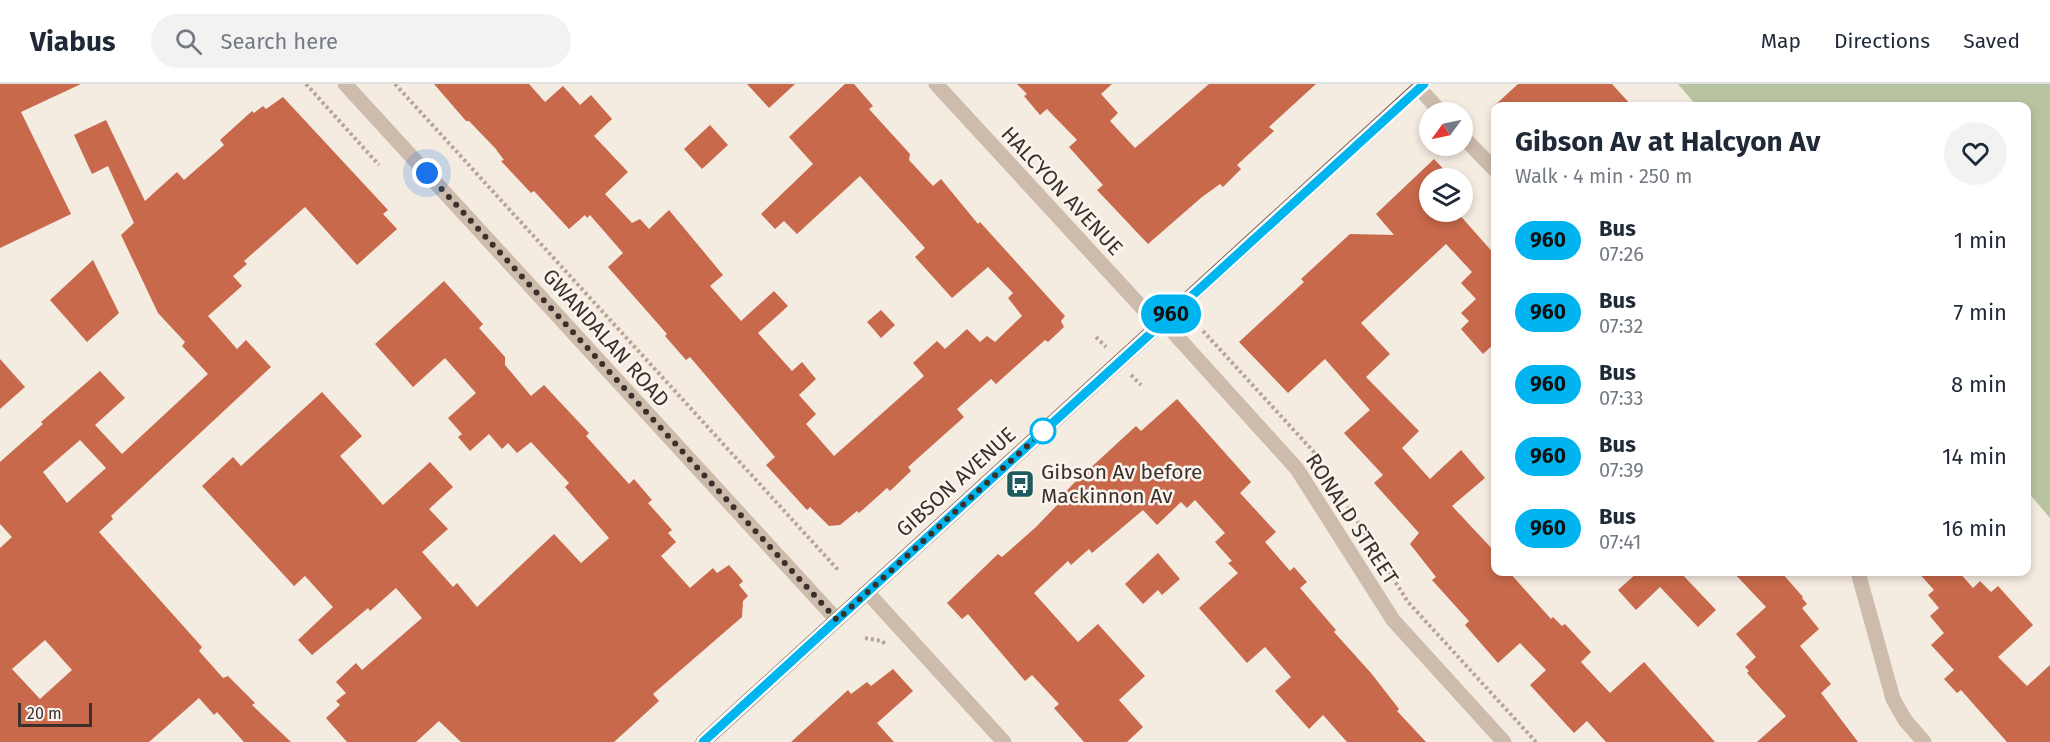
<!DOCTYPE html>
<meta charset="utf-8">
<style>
:root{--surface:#fff;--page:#f2f2f3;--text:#1f2937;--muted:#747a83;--line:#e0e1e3}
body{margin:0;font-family:"Fira Sans",sans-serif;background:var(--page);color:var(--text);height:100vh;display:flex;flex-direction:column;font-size:22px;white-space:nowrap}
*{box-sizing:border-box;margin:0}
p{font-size:20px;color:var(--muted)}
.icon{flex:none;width:33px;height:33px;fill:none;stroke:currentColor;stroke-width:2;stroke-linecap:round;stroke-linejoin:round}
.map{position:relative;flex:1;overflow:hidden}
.panel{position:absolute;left:1491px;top:18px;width:540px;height:474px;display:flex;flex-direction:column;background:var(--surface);border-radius:12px;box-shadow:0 3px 9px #0003}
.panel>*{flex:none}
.badge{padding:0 12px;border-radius:20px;font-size:21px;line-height:39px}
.needle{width:39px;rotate:237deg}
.fabs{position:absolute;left:1419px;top:18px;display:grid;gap:12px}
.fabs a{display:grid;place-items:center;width:54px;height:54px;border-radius:50%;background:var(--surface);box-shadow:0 3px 9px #0003;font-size:30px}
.scale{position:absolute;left:18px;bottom:15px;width:74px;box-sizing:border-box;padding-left:6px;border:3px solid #3b302b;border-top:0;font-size:16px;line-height:21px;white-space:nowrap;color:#3b302b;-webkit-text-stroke:4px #fbf5ee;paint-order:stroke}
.you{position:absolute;width:30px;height:30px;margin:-15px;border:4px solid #fff;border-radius:50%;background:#1a73e8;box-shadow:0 0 0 9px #1a73e833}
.map>.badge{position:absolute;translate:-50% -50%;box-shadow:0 0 0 3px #fff}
.round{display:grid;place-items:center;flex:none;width:63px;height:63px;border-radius:32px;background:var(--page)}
.summary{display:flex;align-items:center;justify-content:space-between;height:102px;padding:0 24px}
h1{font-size:28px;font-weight:700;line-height:45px}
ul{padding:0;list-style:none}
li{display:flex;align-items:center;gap:18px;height:72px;padding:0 24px}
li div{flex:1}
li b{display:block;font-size:22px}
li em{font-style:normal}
li .badge{min-width:66px;font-weight:700;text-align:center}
header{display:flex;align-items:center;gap:36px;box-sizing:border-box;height:84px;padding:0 30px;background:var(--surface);border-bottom:2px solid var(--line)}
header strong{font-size:28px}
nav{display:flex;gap:33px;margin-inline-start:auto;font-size:21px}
.search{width:420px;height:54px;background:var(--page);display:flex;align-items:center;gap:15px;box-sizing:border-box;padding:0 21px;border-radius:33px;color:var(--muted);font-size:22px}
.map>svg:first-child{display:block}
.green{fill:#b8c4a0}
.building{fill:#c8694b;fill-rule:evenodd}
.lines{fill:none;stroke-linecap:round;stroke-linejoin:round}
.path{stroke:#b9a596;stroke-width:4;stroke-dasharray:3 3;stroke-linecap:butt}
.minor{stroke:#cdbbac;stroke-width:15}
.major{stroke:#7d675c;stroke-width:15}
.line-casing{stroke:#fff;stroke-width:14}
.line{stroke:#00b5ef;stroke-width:9}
.walk{stroke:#3b302b;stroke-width:6;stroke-dasharray:0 10.8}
.stop-dot{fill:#fff;stroke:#00b5ef;stroke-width:3}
.labels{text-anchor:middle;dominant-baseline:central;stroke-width:5;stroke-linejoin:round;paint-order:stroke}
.street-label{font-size:21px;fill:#3b302b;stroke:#fbf5ee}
.poi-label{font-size:21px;fill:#3b302b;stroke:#fbf5ee;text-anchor:start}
</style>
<header>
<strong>Viabus</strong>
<div class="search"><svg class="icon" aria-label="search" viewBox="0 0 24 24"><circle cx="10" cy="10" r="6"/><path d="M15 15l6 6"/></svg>Search here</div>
<nav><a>Map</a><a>Directions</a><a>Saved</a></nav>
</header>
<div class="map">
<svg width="2050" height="658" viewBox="0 0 2050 658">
<rect width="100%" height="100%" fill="#f4ebe1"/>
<path class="green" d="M1678 0H2050V434L2027 407 2026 22H1697Z"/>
<g class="building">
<path d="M0 0H81L21 28 71 130 0 164Z"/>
<path d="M434 0H529L545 18 563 2 580 21 591 11 612 35 594 52 628 88 605 110 632 139 640 135 649 145 669 126 723 191 710 202 741 237 774 207 788 222 758 249 792 287 802 278 816 295 799 311 816 330 806 340 834 372 924 292 913 279 937 257 945 265 967 245 980 258 987 252 995 258 1022 232 1008 214 1013 209 988 183 952 214 915 173 925 164 860 92 797 150 784 137 775 145 761 130 813 80 789 53 845 0H854L873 22 869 25 910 70 909 76 933 102 941 95 978 140 980 138 1065 232 1061 237 1064 243 1048 258 1045 256 996 300 991 295 957 325 964 333 908 383 911 387 890 407 887 404 859 429 857 427 840 441 829 442 810 423 807 426 766 381 775 373 690 273 686 276 665 252 667 250 608 183 623 169 590 131 587 134 585 131 569 145 534 107 531 109 501 77 504 76 495 64 469 37H466Z"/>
<path d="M747 0H795L769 24Z"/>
<path d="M1017 0H1112L1101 10 1118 29 1110 37 1135 64 1209 0H1316L1269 43 1274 47 1237 81 1241 85 1223 103 1220 100 1202 113 1148 160 1097 106 1103 101 1069 63 1077 56 1047 25 1040 31 1024 12 1027 10Z"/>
<path d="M1518 0H1612L1632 22H1494Z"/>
<path d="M283 13 388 126 383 130 397 145 357 181 305 123 244 177 247 180 233 192 242 202 208 232 237 265 246 256 271 283 111 432 113 435 99 448 202 563 199 567 223 594 228 592 255 619 252 621 291 658H244L217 628 214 631 199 614 149 658H0V464L12 453 0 440V378L43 340 41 338 100 287 125 314 95 341 122 370 208 290 182 262 185 258 158 229 121 151 134 139 108 82 92 90 74 51 106 36 145 117 177 88 184 96 224 61 220 56 252 27 254 29 263 22 266 25ZM80 356 106 384 67 419 43 388ZM45 556 72 586 40 615 12 585Z"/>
<path d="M710 41 728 61 702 85 684 65Z"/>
<path d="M1434 75 1452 94H1430V128H1457L1496 172V258L1483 270 1461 245 1469 237 1461 229 1476 215 1461 199 1472 188 1446 160 1361 239 1390 270 1366 293 1419 347 1402 364 1430 395 1461 366 1485 394 1452 422 1496 469V488H1509L1551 535 1553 533 1562 542 1565 540 1591 568 1581 578 1610 609 1644 578 1715 658H1606L1587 637 1574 649 1530 601 1546 586 1520 559 1498 579 1465 541 1469 537 1432 496 1436 493 1410 460 1419 449 1374 399 1383 391 1344 349 1370 326 1325 275 1288 309 1239 258 1304 198 1301 195 1350 150 1394 151 1376 130Z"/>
<path d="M93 176 119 229 87 258 50 216Z"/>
<path d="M444 197 483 240 479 244 505 273V281L531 312 544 301 589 349 586 352 629 400 634 395 652 416 648 419 672 446 668 449 676 458 661 472 690 504 713 484 717 489 729 481 743 497 739 501 748 512 743 517 742 533 653 610 659 617 614 658H461L439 637 416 658H347L326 634 340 621 336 617 346 609 336 598 356 579 362 586 422 534 396 504 370 527 368 524 312 571 298 556 333 523 305 492 294 502 202 402 233 373 241 382 322 308 362 352 340 372 383 421 430 378 453 403 429 425 448 445 422 468 453 503 457 499 477 523 554 450 581 479 609 454 565 403 569 399 531 358 517 369 508 359 502 365 489 350 470 367 458 353 462 350 448 334 476 309 445 274 413 303 375 260Z"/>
<path d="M881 226 895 241 881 254 867 238Z"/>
<path d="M0 275 25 303 0 325Z"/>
<path d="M1177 315 1251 398 1240 409 1276 448 1265 458 1290 487 1294 483 1307 498 1300 504 1336 546 1334 548 1371 589 1399 625 1397 627 1426 658H1347L1323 631 1309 645 1275 607 1291 593 1265 563 1247 579 1199 524 1238 489 1228 479 1232 477 1215 458 1225 449 1195 416 1187 424 1181 418 1157 441 1143 426 1092 469 1089 465 1071 481 1068 477 1034 509 1078 558 1098 540 1145 592 1119 616 1143 643 1127 658H1084L1054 624 1059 620 1032 591 1025 597 968 530 962 535 947 519 998 470 1002 473 1036 443 1063 415 1061 413 1073 400 1136 342 1141 347Z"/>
<path d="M1158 469 1180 495 1162 511 1158 506 1143 520 1125 500Z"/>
<path d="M1638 488H1680L1716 526 1698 543 1660 503 1636 526 1618 506Z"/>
<path d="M1733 488H1781L1803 513 1802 514 1807 520 1802 524 1819 545 1800 562 1831 600 1821 609 1858 658H1757L1786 632 1747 589 1749 587 1745 583 1756 573 1736 550 1766 523Z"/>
<path d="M1918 488H1959L1973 504 1980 497 1991 508 1998 502 2033 541 1998 573 2027 602 2050 581V658H2007L1961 606 1957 609 1944 595 1954 586 1931 561 1944 549 1930 532 1939 524 1928 511 1934 506Z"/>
<path d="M893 585 913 607 877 639 894 658H791L848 606 851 610 867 598 871 602Z"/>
</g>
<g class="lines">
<g class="path">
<path d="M306 0 379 81"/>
<path d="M395 0 839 487"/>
<path d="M1203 247 1313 367 1408 518 1536 658"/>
<path d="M1096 253 1106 263"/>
<path d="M1131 291 1141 301"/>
<path d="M865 554 882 557 885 560"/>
</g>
<g class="minor">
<path d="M345 0 837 536"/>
<path d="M936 0 1158 241"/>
<path d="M1419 4 1441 28"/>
<path d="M1462 52 1496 87"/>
<path d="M1163 237 1297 385 1393 536 1504 658"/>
<path d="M1858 488 1893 615 1905 636 1924 658"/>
<path d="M867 508 1004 658"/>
</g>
<path class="major" d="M703 658 1423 0"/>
</g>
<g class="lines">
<g class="line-casing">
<path id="line" d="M703 658 1424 0"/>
</g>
<use href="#line" class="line"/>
<path class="walk" d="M427 89 837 536 1049 342 1043 347"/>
</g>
<defs>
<g id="bus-square" transform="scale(1.5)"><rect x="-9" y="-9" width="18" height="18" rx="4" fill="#1f5a5e" stroke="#fbf5ee"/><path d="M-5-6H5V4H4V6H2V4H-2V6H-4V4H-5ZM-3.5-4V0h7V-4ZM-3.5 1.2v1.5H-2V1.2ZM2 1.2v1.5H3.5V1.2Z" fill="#fff"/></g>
</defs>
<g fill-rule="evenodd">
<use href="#bus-square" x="1020" y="400"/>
</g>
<circle class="stop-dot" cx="1043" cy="347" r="12"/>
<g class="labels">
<g class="street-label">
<text transform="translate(1062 107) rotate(47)">HALCYON AVENUE</text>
<text transform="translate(606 254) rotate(48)">GWANDALAN ROAD</text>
<text transform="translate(956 398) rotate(-42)">GIBSON AVENUE</text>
<text transform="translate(1352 435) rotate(57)">RONALD STREET</text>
</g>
<g class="poi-label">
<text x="1041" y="388">Gibson Av before<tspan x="1041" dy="24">Mackinnon Av</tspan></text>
</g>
</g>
</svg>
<div class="fabs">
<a><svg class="needle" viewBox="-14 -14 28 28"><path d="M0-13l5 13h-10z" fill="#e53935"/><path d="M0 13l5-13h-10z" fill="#747a83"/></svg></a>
<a><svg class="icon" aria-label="layers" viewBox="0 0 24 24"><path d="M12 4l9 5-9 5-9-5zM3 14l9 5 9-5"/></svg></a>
</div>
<div class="scale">20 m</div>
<div class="you" style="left:427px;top:89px"></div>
<b class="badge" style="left:1171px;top:230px;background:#00b5ef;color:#111">960</b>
<section class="panel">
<div class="summary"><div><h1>Gibson Av at Halcyon Av</h1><p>Walk · 4 min · 250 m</p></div><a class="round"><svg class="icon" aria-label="heart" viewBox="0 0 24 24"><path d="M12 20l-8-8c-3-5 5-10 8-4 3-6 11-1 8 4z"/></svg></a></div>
<ul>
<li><span class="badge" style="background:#00b5ef;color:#111">960</span><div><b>Bus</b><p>07:26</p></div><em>1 min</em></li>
<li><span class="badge" style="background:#00b5ef;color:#111">960</span><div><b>Bus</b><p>07:32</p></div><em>7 min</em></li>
<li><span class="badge" style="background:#00b5ef;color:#111">960</span><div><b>Bus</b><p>07:33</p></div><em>8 min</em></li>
<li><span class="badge" style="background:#00b5ef;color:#111">960</span><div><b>Bus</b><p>07:39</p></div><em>14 min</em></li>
<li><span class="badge" style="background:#00b5ef;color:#111">960</span><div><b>Bus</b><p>07:41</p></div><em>16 min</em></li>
</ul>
</section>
</div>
